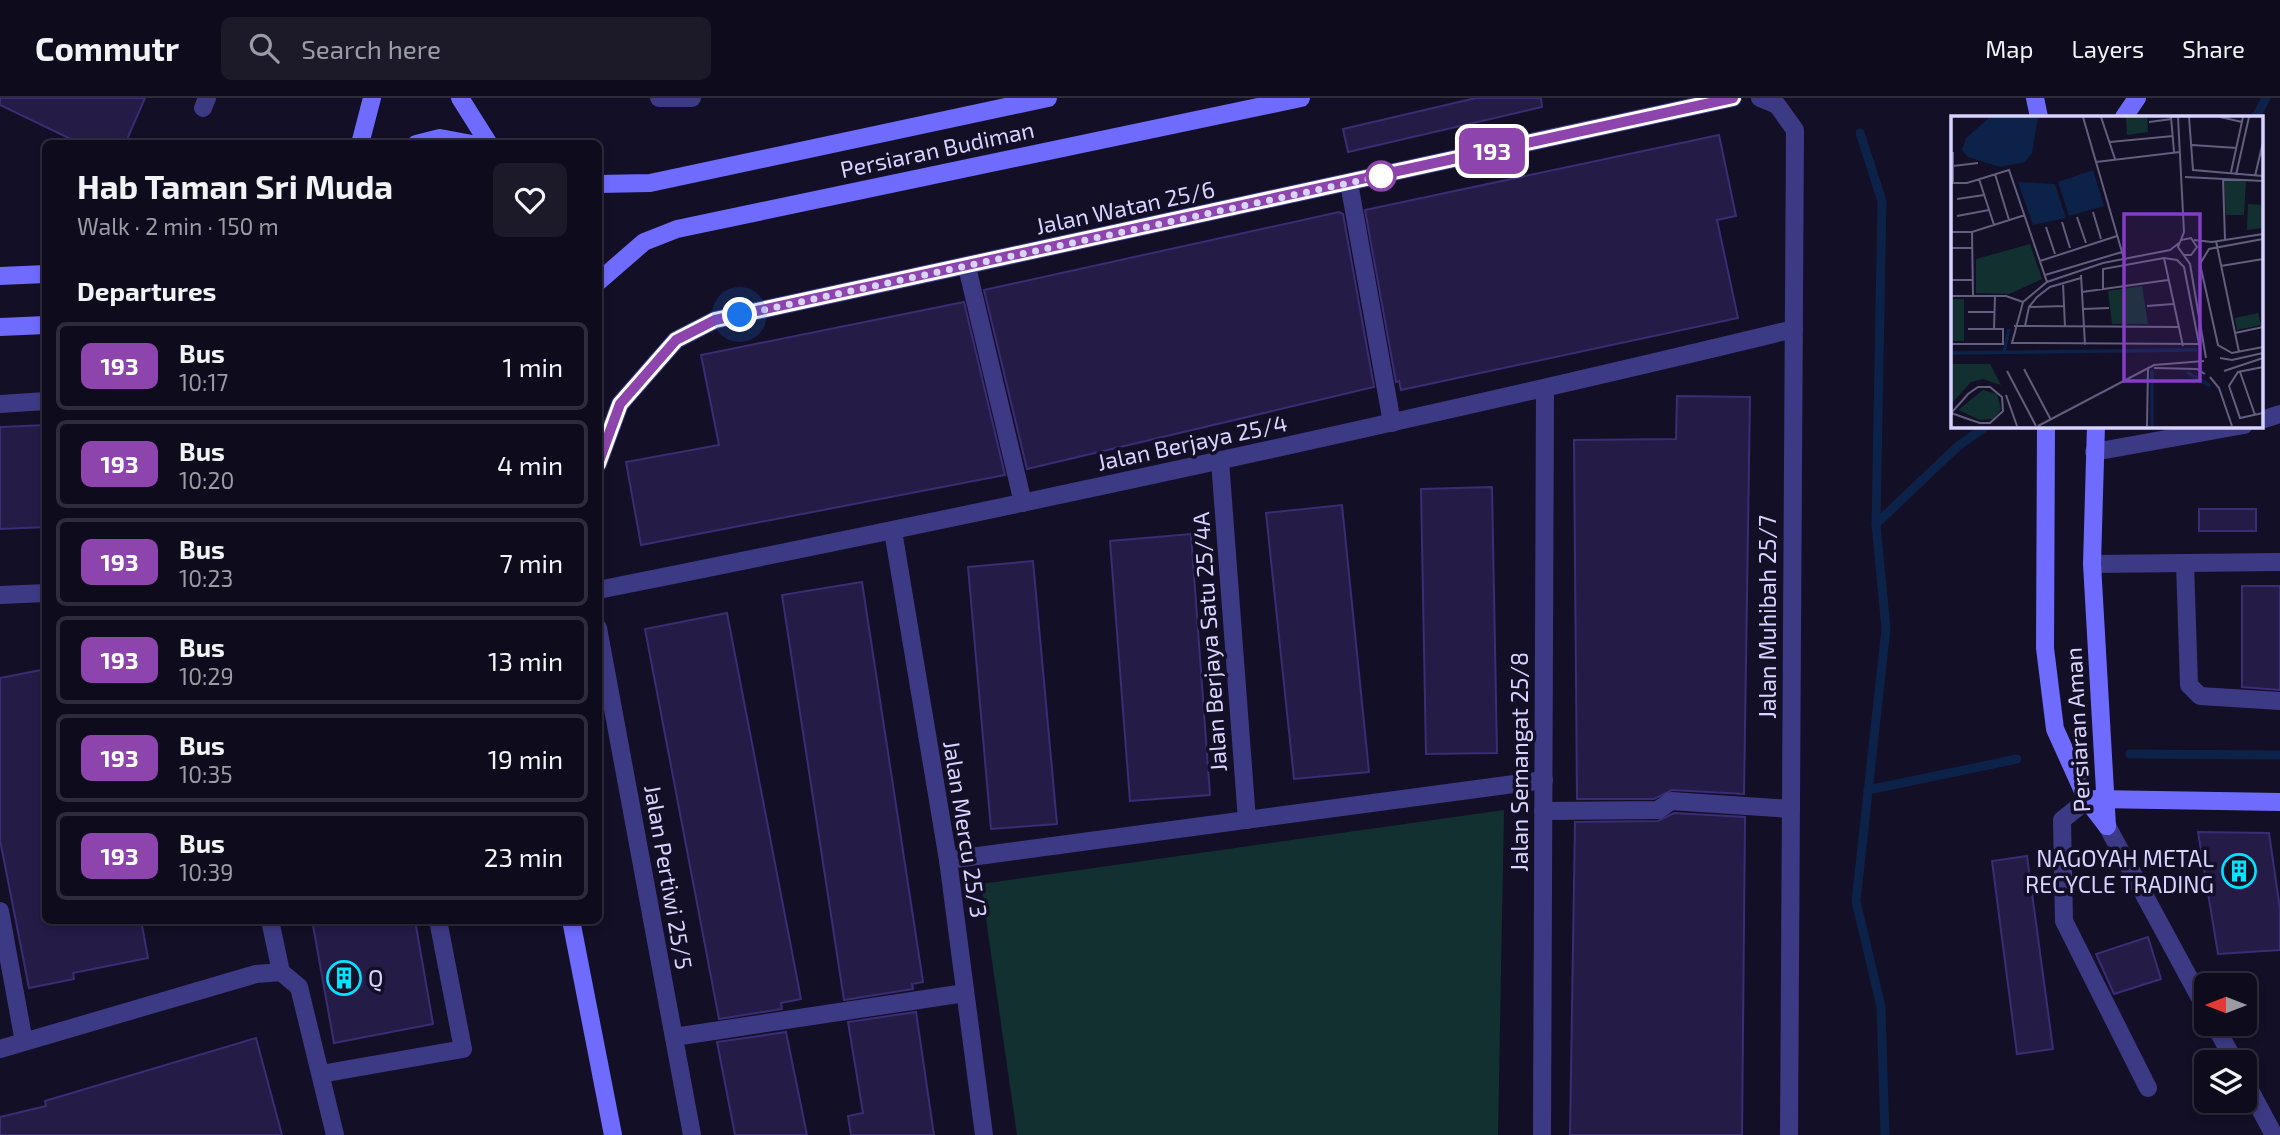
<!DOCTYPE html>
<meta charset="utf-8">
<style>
:root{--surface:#0e0b1c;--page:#1c1929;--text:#f1f3f6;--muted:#9b9ba3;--line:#2e2b3b}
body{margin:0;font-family:"Exo 2",sans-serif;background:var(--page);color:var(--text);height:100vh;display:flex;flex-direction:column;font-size:26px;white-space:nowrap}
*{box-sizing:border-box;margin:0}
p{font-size:23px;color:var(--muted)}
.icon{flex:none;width:38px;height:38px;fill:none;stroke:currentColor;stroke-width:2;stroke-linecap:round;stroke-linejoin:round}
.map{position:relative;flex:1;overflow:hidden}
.details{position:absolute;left:42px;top:42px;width:560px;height:784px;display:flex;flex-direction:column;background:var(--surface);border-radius:10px;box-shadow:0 4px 10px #0003,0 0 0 2px var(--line)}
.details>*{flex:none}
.badge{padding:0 14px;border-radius:10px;font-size:24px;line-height:46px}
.needle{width:46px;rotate:270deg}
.fabs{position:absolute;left:2194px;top:875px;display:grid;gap:14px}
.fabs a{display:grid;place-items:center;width:63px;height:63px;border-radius:10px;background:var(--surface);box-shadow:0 4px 10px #0003,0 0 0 2px var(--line);font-size:35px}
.you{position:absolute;width:35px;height:35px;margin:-18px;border:5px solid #fff;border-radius:50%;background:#1a73e8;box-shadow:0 0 0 10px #1a73e833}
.map>.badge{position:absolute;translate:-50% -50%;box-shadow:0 0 0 4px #fff}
h2{padding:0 35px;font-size:26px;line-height:63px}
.round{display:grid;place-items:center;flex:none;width:74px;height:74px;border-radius:10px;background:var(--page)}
.overview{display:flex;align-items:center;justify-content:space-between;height:119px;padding:0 35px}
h1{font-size:33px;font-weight:700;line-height:52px}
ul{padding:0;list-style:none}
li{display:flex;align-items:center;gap:21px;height:88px;margin:0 14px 10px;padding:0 21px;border:4px solid var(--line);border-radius:10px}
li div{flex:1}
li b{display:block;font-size:26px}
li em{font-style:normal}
li .badge{min-width:77px;font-weight:700;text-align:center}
header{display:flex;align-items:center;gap:42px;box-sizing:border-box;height:98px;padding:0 35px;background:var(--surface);border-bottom:2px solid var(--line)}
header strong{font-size:33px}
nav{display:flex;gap:38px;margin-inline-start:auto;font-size:24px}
.search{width:490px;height:63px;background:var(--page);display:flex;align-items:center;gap:18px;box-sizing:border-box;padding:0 24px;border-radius:10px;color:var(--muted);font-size:26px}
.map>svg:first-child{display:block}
.green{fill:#12302f}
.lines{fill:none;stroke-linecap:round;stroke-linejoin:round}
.stream{stroke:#0c2248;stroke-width:9}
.building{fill:#241b47;stroke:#3b2d73;stroke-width:2}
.lane{stroke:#3d3a85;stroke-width:18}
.street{stroke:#3d3a85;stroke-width:18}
.secondary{stroke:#6f6bff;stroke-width:18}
.line-casing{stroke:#fff;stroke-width:16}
.line{stroke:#8e44ad;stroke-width:10}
.walk{stroke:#d9d4ff;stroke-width:7;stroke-dasharray:0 12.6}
.stop-dot{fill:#fff;stroke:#8e44ad;stroke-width:3.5}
.labels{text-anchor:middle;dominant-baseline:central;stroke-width:7;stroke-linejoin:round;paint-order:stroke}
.street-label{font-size:23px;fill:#d9d4ff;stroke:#130f26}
.poi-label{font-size:23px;fill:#d9d4ff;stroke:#130f26;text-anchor:end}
.inset-river{fill:none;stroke:#0c2248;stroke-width:3.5}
.inset-road{fill:none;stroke:#625e7d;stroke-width:2}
.view{fill:#843dc5;fill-opacity:0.15;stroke:#843dc5;stroke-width:3.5}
.inset-edge{fill:none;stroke:#d9d4ff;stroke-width:3.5}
</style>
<header>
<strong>Commutr</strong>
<div class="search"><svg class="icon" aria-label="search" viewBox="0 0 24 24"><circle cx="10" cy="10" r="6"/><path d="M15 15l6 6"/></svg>Search here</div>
<nav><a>Map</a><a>Layers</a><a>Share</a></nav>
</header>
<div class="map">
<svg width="2280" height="1037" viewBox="0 0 2280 1037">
<rect width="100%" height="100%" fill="#130f26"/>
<path class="green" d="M1504 712 1498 1037H1017L981 786Z"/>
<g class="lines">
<g class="stream">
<path d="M2256 19 2266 0"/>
<path d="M1860 35 1882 103 1876 426 1886 531 1856 803 1881 909 1885 1037"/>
<path d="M1876 426 1958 348 1988 327"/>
<path d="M2130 656 2280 657"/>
<path d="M1868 692 2017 661"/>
</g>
</g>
<g class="building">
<path d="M0 0H145L125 46H81L0 7Z"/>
<path d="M1476 0H1541L1542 9 1348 54 1343 31Z"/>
<path d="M1719 37 1736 118 1717 122 1738 220 1401 292 1399 283 1396 284 1365 112Z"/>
<path d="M1339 114 1343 116 1374 289 1027 371 984 192Z"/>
<path d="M964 204 1005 377 641 447 626 364 719 347 701 257Z"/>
<path d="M1677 298 1750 299 1744 696 1672 692 1654 701H1577L1574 342 1676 341Z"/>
<path d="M46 327V429L0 431V329Z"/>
<path d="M1492 389 1497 655 1426 656 1421 391Z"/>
<path d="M1342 407 1369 674 1294 681 1266 415Z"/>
<rect x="2199" y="411" width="57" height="22"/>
<path d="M1191 436 1210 697 1130 703 1110 443Z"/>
<path d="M1033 463 1057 726 991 731 968 469Z"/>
<path d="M862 484 923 884 912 886 913 891 844 902 782 497Z"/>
<path d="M2242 488H2280V592L2242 589Z"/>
<path d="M727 515 801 901 781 905 782 911 719 921 645 531Z"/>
<path d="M46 571V822H141L148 860 73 875 74 881 29 890 0 742V580Z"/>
<path d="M1674 715 1745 719 1742 1037H1570L1575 724 1658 723Z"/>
<path d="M2198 734 2269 735 2280 811V852L2218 856Z"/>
<path d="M2027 758 2053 951 2017 956 1992 763Z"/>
<path d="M312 822H415L433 926 334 945Z"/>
<path d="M2148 839 2161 881 2114 896 2096 856Z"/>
<path d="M916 914 934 1037H851L848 1018 863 1015 848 924Z"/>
<path d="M786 934 807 1037H735L717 944Z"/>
<path d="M256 940 282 1037H0V1019L46 1008 45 1003Z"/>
</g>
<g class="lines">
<g class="lane">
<path d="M203 10 207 0"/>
<path d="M1349 85 1392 325"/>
<path d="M967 169 1023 405"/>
<path d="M0 306 46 303"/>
<path d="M2261 322 2280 316"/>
<path d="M2094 354 2244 327"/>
<path d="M2185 465 2189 587 2200 598 2280 603"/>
<path d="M2092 466 2280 464"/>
<path d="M0 497 46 495"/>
<path d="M2087 702 2062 722 2064 823 2148 990"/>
<path d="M1543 713 1658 712 1671 703 1791 711"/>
<path d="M948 762 1544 682"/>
<path d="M0 813 24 944"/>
<path d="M270 822 281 874 299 889 335 1037"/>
<path d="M674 939 965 895"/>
<path d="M0 951 256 876 281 874"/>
<path d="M321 976 463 951 438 822"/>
</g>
<g class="street">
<path d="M659 0H692"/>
<path d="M1760 0 1777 7 1795 32 1789 1037"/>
<path d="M1220 363 1247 722"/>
<path d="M598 366 620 306 676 242 715 222 1733 0"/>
<path d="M893 433 948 762 984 1037"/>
<path d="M598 492C998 412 1397 327 1794 231"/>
<path d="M598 530 692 1037"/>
<path d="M2107 728 2207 913"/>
<path d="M2214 926 2235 964"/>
<path d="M2245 983 2274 1037"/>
<path d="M1542 1037 1545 292"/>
</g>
<g class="secondary">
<path d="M460 0 489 46"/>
<path d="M2035 0 2039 19"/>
<path d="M2124 19 2137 0"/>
<path d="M360 46 372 0"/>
<path d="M416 46 440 40 472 46"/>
<path d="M598 86 650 85 1048 0"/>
<path d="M0 178 46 176"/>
<path d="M598 184 644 144 677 131 1301 0"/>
<path d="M0 229 46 227"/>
<path d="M2046 327 2045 550 2055 631 2087 702 2107 728"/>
<path d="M2096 327 2092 466 2107 728"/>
<path d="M2095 701 2280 704"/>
<path d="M571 822 613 1037"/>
</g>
</g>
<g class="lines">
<g class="line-casing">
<path id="line" d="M598 366 620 306 676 242 715 222 1733 0"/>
</g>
<use href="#line" class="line"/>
<path class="walk" d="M740 217 1381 78"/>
</g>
<defs>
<g id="building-ring" transform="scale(1.75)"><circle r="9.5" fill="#130f26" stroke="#00e5ff" stroke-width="1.5"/><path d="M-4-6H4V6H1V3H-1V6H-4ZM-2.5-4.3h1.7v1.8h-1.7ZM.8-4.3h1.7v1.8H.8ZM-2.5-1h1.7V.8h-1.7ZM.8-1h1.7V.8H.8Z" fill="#00e5ff"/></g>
</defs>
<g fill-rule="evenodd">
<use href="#building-ring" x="2239" y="773"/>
<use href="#building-ring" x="344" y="880"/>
</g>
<circle class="stop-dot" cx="1381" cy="78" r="14"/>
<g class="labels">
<g class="street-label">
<text transform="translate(937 51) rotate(-12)">Persiaran Budiman</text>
<text transform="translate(1125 109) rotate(-12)">Jalan Watan 25/6</text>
<text transform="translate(1192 344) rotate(-12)">Jalan Berjaya 25/4</text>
<text transform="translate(1767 519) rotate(-90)">Jalan Muhibah 25/7</text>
<text transform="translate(1209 544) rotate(-94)">Jalan Berjaya Satu 25/4A</text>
<text transform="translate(2077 632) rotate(-93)">Persiaran Aman</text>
<text transform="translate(1519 664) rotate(-90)">Jalan Semangat 25/8</text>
<text transform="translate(966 731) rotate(81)">Jalan Mercu 25/3</text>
<text transform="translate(669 779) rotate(80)">Jalan Pertiwi 25/5</text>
</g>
<g class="poi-label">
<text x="2214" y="760">NAGOYAH METAL<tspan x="2214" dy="26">RECYCLE TRADING</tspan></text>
<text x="368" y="880" text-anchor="start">Q</text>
</g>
</g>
<g transform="translate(1951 18)">
<rect width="312" height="312" fill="#130f26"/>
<path d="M175 1H196L197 16 176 19ZM273 64 295 65 293 99H275ZM297 88 311 89V112L296 114ZM79 128 91 163 58 178 25 177V143ZM191 170 197 208H161L157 175ZM0 183H13V225H0ZM307 197 310 209 286 214 284 202ZM0 248H39L50 269 32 263 20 266 0 288ZM32 274 46 278 50 293 42 303 29 304 7 294Z" fill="#12302f"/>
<path d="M39 1H87L81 37 74 46 49 51 17 41 11 34 15 22ZM142 54 153 90 118 100 107 66ZM67 66 104 68 115 102 82 109Z" fill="#0c2248"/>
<path class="inset-river" d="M53 236 58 213M0 237 246 234M201 254V310M236 256 259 270"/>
<path class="inset-road" d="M132 1 173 143M150 1 164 43M220 1 223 36M227 1 233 116 227 131 239 148 255 242M238 1 242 54 312 60M269 1 291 6M198 6 221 3M159 26 222 20M241 29 286 32M2 36V67M145 46 229 36M2 50 27 47M280 56 292 1M44 58 58 104M285 59 298 1M304 60 312 26M234 61 312 65M272 62 274 124M28 63 43 109M0 67H16L58 54 96 166M6 83 33 79M142 96 150 123M6 100 38 94M126 101 135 127M111 106 119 132M95 111 104 138M0 116H21L74 99M21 116 22 180M312 123 258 133 249 148 267 229 281 237 312 231M230 124 240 122 246 131 240 139H232M243 124 261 126 312 118M265 125 288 236M0 132H22M213 142 232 230M89 145 166 120M270 150 312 143M94 159 171 136M130 159 134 229M0 164H22M112 167 114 211M152 173V153L213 142 226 144 233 151 248 228 61 227 72 186 96 166 152 147 219 134 228 127M131 176 217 164M0 180H55L72 186M196 190 222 188M78 191 113 190M132 193 158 192M17 196H44M63 210 227 211M74 210 78 191 86 181 99 171 130 162M43 213 44 180M284 217 312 211M0 228H52V213H17M269 242 281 244 312 237M312 251 287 256 278 270 289 302 312 297M203 252 246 253 254 258M73 253 100 304M56 255 85 310M273 255 312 242M289 256 304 299M259 261 268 272 281 310M55 279 66 310M0 297 20 304 29 307H39L52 295 51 281 39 271H27L17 278 11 285 1 296 0 297M87 310 203 249 253 245M196 310 197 251"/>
<path class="view" d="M173 98H249V265H173Z"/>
<rect width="312" height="312" class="inset-edge"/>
</g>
</svg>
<div class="fabs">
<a><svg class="needle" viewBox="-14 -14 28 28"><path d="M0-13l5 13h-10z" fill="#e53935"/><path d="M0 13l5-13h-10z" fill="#9b9ba3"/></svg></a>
<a><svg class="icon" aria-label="layers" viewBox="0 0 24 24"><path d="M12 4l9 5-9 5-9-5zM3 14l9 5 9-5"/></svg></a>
</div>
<div class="you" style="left:740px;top:217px"></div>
<b class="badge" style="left:1492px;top:53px;background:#8e44ad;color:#fff">193</b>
<section class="details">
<div class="overview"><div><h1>Hab Taman Sri Muda</h1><p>Walk · 2 min · 150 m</p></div><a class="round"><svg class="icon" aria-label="heart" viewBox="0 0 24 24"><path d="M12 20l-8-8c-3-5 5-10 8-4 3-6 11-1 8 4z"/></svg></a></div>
<h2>Departures</h2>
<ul>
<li><span class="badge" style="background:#8e44ad;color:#fff">193</span><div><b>Bus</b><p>10:17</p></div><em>1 min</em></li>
<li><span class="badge" style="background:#8e44ad;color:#fff">193</span><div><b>Bus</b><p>10:20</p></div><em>4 min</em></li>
<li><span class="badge" style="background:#8e44ad;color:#fff">193</span><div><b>Bus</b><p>10:23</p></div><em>7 min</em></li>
<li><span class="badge" style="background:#8e44ad;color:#fff">193</span><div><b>Bus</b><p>10:29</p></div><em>13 min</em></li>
<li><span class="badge" style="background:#8e44ad;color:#fff">193</span><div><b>Bus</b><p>10:35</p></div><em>19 min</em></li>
<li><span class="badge" style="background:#8e44ad;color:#fff">193</span><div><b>Bus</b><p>10:39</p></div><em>23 min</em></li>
</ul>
</section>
</div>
